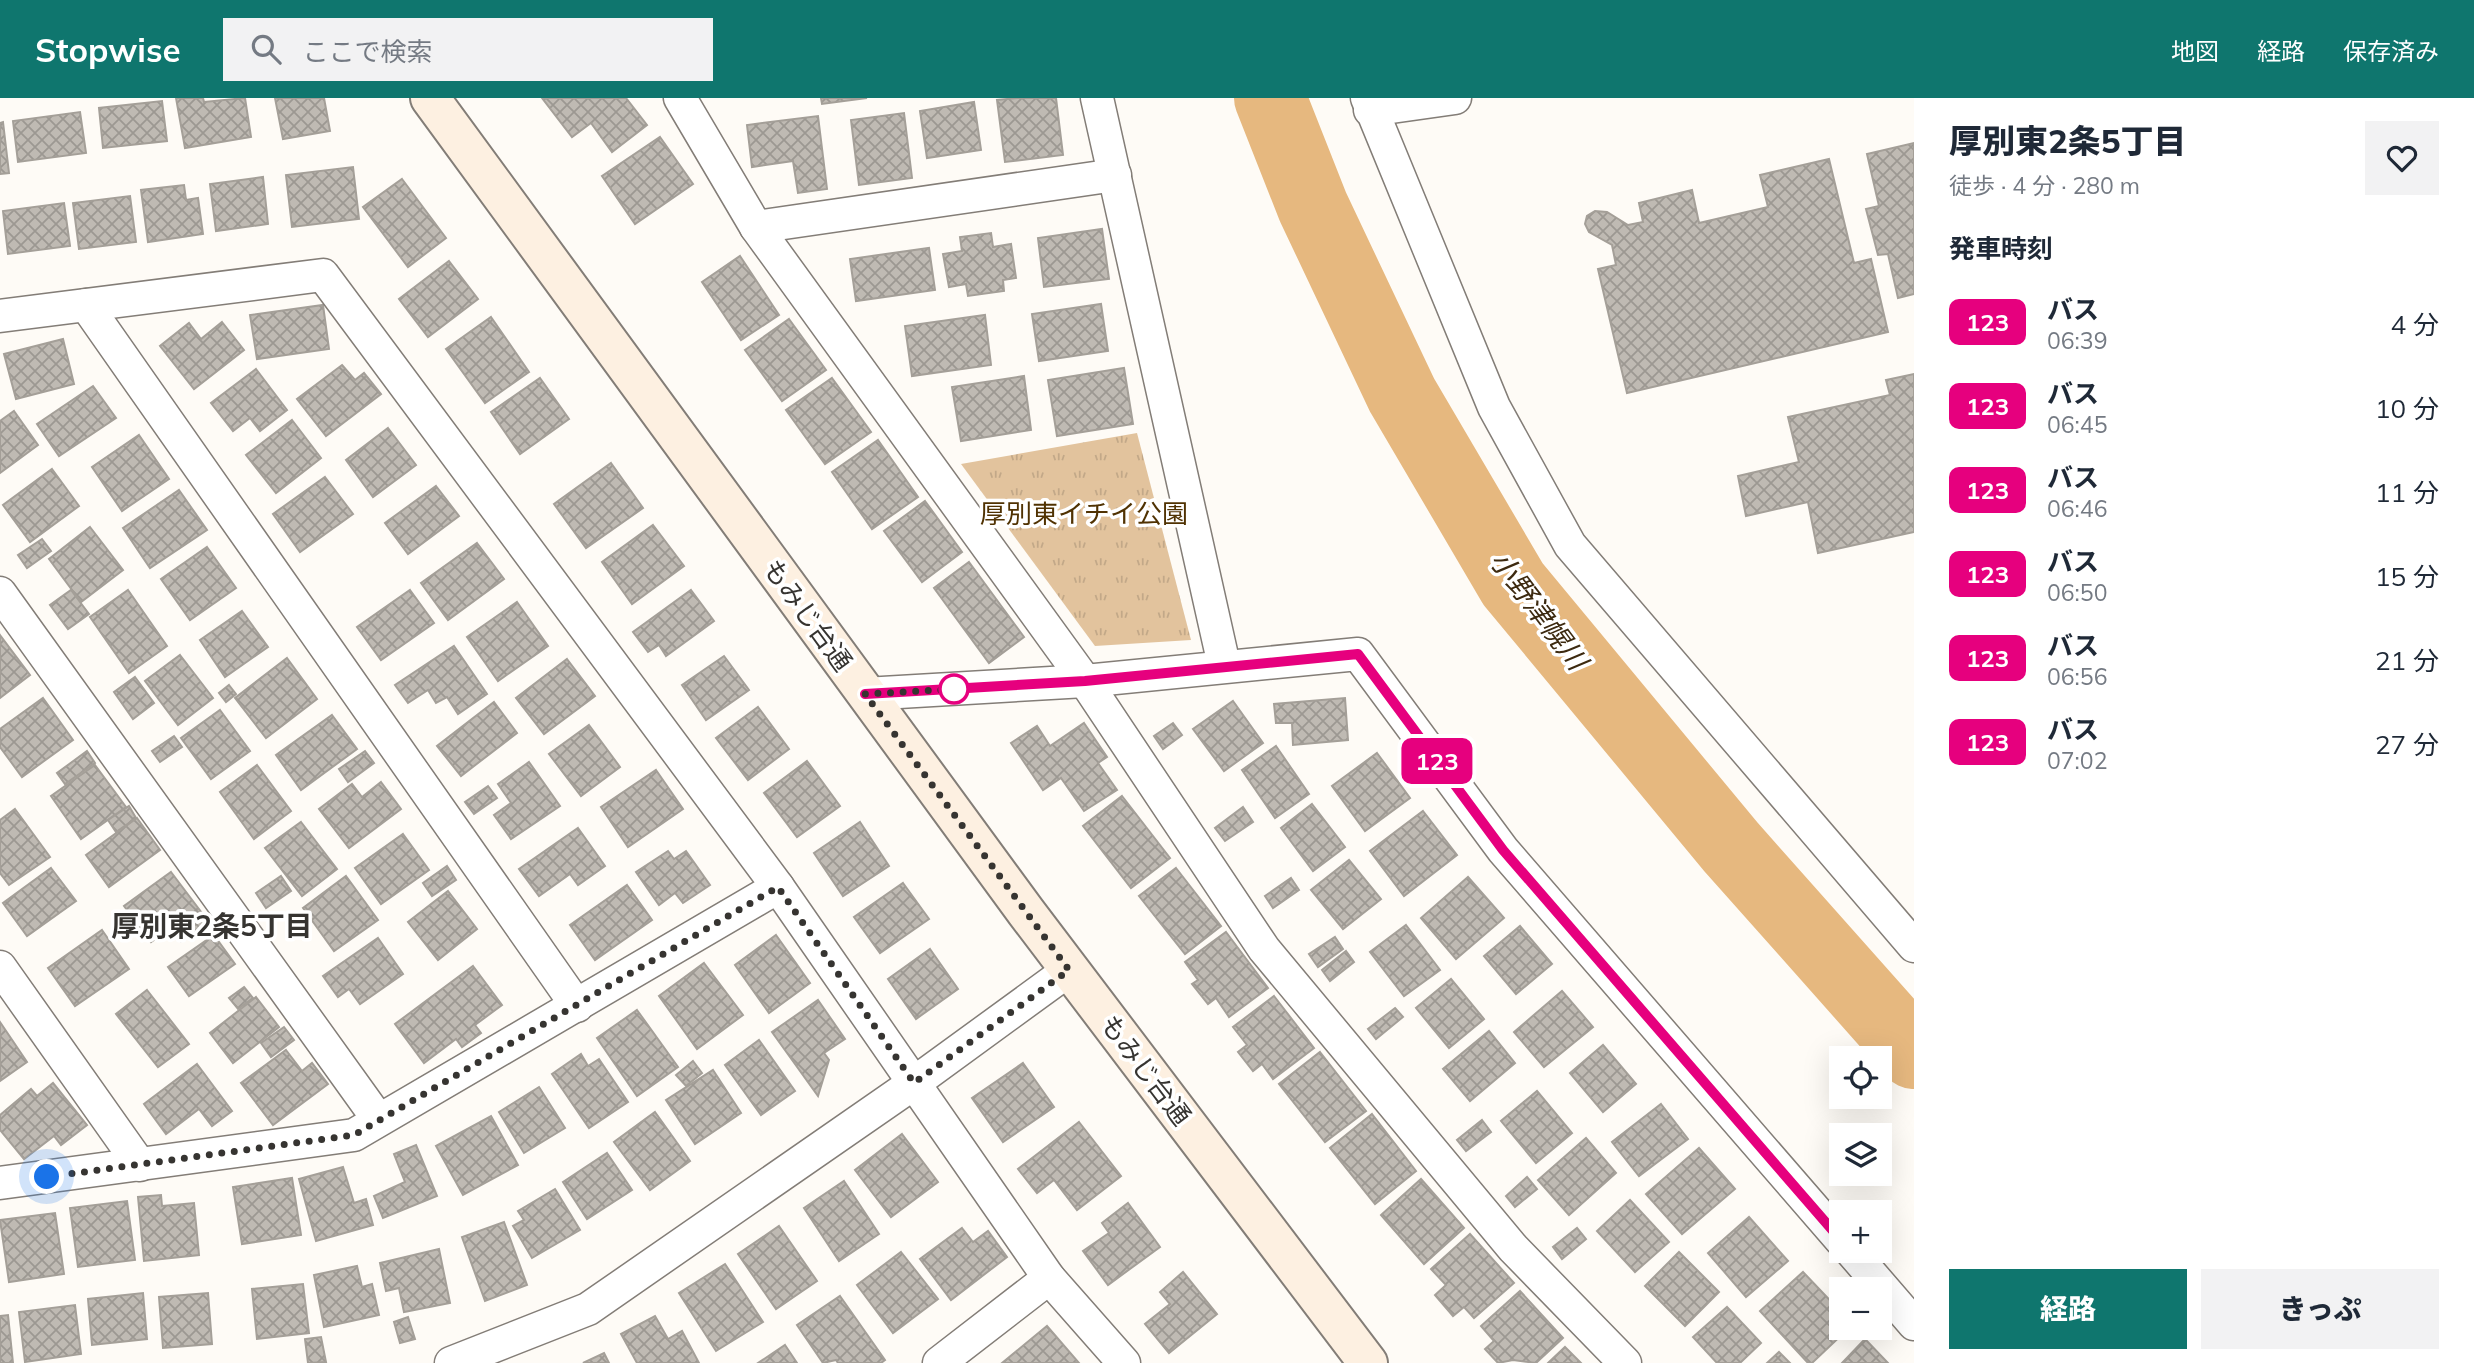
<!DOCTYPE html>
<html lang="ja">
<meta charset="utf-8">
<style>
:root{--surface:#fff;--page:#f2f2f3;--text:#1f2937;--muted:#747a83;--accent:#0f766e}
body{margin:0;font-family:Mulish,"Noto Sans JP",sans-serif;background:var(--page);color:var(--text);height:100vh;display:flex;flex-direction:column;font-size:26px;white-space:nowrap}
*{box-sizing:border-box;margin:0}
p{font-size:23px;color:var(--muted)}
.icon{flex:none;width:38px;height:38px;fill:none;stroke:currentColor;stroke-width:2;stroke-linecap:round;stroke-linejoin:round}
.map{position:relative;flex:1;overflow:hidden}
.drawer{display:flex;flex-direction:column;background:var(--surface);width:560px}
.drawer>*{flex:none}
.badge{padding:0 14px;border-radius:10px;font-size:24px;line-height:46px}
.tools{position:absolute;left:1829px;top:948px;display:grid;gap:14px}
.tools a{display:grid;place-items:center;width:63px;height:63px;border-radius:0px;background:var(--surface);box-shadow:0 7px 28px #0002;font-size:35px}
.you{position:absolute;width:35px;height:35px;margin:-18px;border:5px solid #fff;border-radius:50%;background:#1a73e8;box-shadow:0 0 0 10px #1a73e833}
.map>.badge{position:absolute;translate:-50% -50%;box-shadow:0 0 0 4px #fff}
h2{padding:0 35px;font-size:26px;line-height:63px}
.round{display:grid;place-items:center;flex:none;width:74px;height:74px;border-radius:0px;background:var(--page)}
.overview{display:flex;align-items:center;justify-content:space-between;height:119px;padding:0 35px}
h1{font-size:33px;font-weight:800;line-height:52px}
.cta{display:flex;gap:14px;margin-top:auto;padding:14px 35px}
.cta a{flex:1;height:80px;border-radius:0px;background:var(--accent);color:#fff;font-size:28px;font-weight:800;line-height:80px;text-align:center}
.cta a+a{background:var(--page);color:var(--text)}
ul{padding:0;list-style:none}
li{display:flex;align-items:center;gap:21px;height:84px;padding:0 35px}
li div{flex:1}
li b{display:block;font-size:26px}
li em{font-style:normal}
li .badge{min-width:77px;font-weight:700;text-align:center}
header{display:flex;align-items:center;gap:42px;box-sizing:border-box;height:98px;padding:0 35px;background:var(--accent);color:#fff}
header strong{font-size:33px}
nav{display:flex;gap:38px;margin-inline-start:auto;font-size:24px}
.search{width:490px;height:63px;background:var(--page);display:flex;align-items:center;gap:18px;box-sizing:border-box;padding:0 24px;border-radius:0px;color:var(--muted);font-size:26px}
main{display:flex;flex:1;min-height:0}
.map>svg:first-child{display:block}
.park{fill:url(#park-tufts)}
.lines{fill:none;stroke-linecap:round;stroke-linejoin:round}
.river{stroke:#e6b87f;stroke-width:72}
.building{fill:url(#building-cross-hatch);stroke:#a49f98;stroke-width:2}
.street-casing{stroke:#837d77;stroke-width:35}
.secondary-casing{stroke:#837d77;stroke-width:42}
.street{stroke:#fff;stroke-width:32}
.secondary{stroke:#fdf0e1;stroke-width:38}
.line-casing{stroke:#fff;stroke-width:16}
.line{stroke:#e6007e;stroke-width:10}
.walk{stroke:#363431;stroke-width:7;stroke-dasharray:0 12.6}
.stop-dot{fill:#fff;stroke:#e6007e;stroke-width:3.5}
.labels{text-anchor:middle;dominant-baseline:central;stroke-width:7;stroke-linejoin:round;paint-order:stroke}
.park-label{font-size:26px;fill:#503202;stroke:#fff}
.street-label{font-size:26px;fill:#363431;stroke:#fff}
.water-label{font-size:28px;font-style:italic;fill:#3d2a10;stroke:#fff}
.neighbourhood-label{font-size:28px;font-weight:bold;fill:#363431;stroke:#fff}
</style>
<header>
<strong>Stopwise</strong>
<div class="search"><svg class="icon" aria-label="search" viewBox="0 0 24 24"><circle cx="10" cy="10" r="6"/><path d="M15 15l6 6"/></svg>ここで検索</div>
<nav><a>地図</a><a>経路</a><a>保存済み</a></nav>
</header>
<main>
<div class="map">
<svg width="1914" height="1265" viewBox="0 0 1914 1265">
<defs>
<pattern id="park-tufts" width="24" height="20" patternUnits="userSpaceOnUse" patternTransform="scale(1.75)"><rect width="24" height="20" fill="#e2c39d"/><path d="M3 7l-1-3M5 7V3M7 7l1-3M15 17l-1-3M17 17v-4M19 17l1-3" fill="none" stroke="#c2a888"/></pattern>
<pattern id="building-cross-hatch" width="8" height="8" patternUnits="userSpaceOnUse" patternTransform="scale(1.75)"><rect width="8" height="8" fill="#bfbab3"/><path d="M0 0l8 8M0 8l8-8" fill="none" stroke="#9c9892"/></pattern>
</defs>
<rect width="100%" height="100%" fill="#fefbf6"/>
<path class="park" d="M1137 335 1191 542 1095 548 961 366Z"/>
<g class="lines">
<path class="river" d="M1270 0 1313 109 1402 297 1513 486 1731 749 1914 955"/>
</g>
<g class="building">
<path d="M176 0H203L204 4 245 0 251 39 185 50Z"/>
<path d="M275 0H324L330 33 283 41Z"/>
<path d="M542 0H626L647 27 612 54 591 25 572 39Z"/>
<path d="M821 0H867L822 6Z"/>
<path d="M1017 0H1056L1063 57 1005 64 997 2Z"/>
<path d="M162 3 167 43 103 50 99 10Z"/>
<path d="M974 4 981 52 927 60 920 13Z"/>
<path d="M80 14 86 55 18 64 13 23Z"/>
<path d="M904 15 912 80 859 87 851 22Z"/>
<path d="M818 18 827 91 798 95 793 63 752 69 747 27Z"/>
<path d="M3 24 9 75 0 76V25Z"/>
<path d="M660 39 693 86 635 126 602 78Z"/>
<path d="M1914 45V196L1898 200 1888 156 1878 157 1866 111 1879 108 1867 56Z"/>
<path d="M1829 61 1854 165 1871 161 1888 234 1627 295 1598 171 1616 167 1612 147 1589 134 1585 126 1587 118 1595 113 1607 114 1628 127 1643 124 1639 105 1692 92 1699 125 1768 109 1760 77Z"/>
<path d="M353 69 359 121 292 129 286 77Z"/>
<path d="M263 79 268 126 216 133 210 86Z"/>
<path d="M402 81 446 140 408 169 363 109Z"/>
<path d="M184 87 186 102 198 100 203 136 148 144 141 92Z"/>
<path d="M130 98 136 144 79 151 73 105Z"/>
<path d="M64 105 70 148 8 156 3 113Z"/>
<path d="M1102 131 1109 181 1044 189 1038 140Z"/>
<path d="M991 135 993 149 1011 146 1016 180 1003 182 1004 193 968 198 966 186 949 189 943 156 962 153 960 139Z"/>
<path d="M929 150 935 192 856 203 850 161Z"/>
<path d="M740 158 779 217 741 242 702 184Z"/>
<path d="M449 163 478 201 428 239 399 201Z"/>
<path d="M1101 206 1108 253 1039 263 1032 216Z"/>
<path d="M323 207 329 251 257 261 250 217Z"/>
<path d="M985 217 991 267 912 278 905 228Z"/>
<path d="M491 219 529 274 485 305 446 251Z"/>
<path d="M789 221 826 272 782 303 745 252Z"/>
<path d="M222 224 244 252 194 291 160 248 189 225 201 241Z"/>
<path d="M63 241 74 286 16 301 4 256Z"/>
<path d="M342 267 355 282 364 275 381 296 326 338 297 301Z"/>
<path d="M1124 270 1133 326 1057 338 1048 282Z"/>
<path d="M256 271 287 312 260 333 250 320 233 333 211 305Z"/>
<path d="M1914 276V434L1818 455 1808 404 1746 418 1738 378 1799 364 1788 319 1890 297 1886 282Z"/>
<path d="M1024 278 1031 332 961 343 952 289Z"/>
<path d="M540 280 569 321 520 356 491 314Z"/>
<path d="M832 280 871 334 825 366 786 312Z"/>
<path d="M93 288 116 320 59 358 37 326Z"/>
<path d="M14 313 38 347 0 375V323Z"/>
<path d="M292 322 321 360 276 395 246 357Z"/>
<path d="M388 330 416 367 373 399 346 362Z"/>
<path d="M139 337 169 381 122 413 92 369Z"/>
<path d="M878 342 918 399 872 431 832 374Z"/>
<path d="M611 365 643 410 586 450 554 406Z"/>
<path d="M52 371 79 408 30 444 3 407Z"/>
<path d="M325 379 353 416 300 454 273 416Z"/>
<path d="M436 388 459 418 408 456 385 425Z"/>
<path d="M179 392 207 432 150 470 123 430Z"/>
<path d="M925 403 962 454 922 484 884 433Z"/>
<path d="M653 427 684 468 632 506 602 464Z"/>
<path d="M90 429 123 472 81 504 49 461Z"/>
<path d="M42 441 51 453 27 470 18 457Z"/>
<path d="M477 445 504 481 448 522 421 485Z"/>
<path d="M207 449 236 490 190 522 161 481Z"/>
<path d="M969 464 1024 539 989 565 934 490Z"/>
<path d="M71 492 89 516 68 531 50 507Z"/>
<path d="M128 492 167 548 129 575 90 519Z"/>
<path d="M410 492 434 525 381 562 357 529Z"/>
<path d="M691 492 714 523 666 558 659 547 648 554 633 534Z"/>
<path d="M517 504 548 548 498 583 467 539Z"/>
<path d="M242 513 268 549 225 579 200 542Z"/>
<path d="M0 537 30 577 0 600Z"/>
<path d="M454 548 487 596 458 616 447 599 436 605 428 592 408 605 395 587Z"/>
<path d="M180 557 213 600 178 627 145 583Z"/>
<path d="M724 558 749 592 706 622 682 587Z"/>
<path d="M287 560 317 601 266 640 235 600Z"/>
<path d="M567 561 595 598 544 636 516 600Z"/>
<path d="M135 579 154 605 133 621 114 594Z"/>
<path d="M229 587 236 596 226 604 219 595Z"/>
<path d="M43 600 73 642 22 679 0 649V631Z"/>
<path d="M1345 600 1348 642 1293 647 1292 625H1276L1274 606Z"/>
<path d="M1233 603 1263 645 1224 673 1193 631Z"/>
<path d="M494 604 517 635 461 678 437 648Z"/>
<path d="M758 609 789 651 748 682 716 640Z"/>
<path d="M220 612 250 653 211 681 181 640Z"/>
<path d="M332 617 357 651 301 692 276 657Z"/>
<path d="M1084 625 1107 659 1098 665 1117 692 1084 713 1061 680 1043 692 1011 645 1037 628 1050 648Z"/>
<path d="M1173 625 1182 637 1163 651 1154 638Z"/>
<path d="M589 627 620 669 581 698 549 656Z"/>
<path d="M174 638 182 649 160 664 152 653Z"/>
<path d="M1276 648 1309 696 1275 720 1242 672Z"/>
<path d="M87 653 95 665 65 686 57 675Z"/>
<path d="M365 653 374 665 348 684 339 671Z"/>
<path d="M1377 655 1410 700 1365 733 1332 688Z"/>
<path d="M807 663 840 708 797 739 764 695Z"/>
<path d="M529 664 560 708 511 741 494 717 511 705 498 686Z"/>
<path d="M95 667 126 709 81 741 51 698Z"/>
<path d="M257 667 291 713 254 741 220 694Z"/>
<path d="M656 672 683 711 628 749 601 709Z"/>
<path d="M381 684 401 711 349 750 319 711 352 686 362 699Z"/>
<path d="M488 688 497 700 474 716 465 704Z"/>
<path d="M1122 698 1170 760 1131 790 1083 728Z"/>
<path d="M1312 706 1345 749 1313 773 1281 730Z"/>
<path d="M129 708 136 720 116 734 108 722Z"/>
<path d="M1243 709 1253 724 1225 743 1215 730Z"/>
<path d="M15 711 50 759 9 787 0 775V722Z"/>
<path d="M1423 713 1457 757 1404 798 1370 753Z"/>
<path d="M137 720 160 752 109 789 86 757Z"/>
<path d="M301 724 337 771 302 798 265 750Z"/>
<path d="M860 724 889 768 843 798 814 755Z"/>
<path d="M578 730 605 768 578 787 570 776 539 798 519 771Z"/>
<path d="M403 736 429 772 381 806 355 770Z"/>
<path d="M668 753 674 761 686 753 710 787 683 805 675 795 659 807 636 774Z"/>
<path d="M1349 762 1381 801 1343 831 1311 792Z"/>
<path d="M447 768 456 782 432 798 423 785Z"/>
<path d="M51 770 76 803 27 838 3 805Z"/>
<path d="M1176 770 1221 828 1185 856 1139 798Z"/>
<path d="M171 774 208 823 181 843 171 829 151 844 124 808Z"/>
<path d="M281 778 291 793 266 810 256 795Z"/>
<path d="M346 778 378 822 334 853 303 810Z"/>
<path d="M1468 779 1504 820 1456 861 1421 820Z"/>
<path d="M1291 780 1299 792 1273 810 1265 798Z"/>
<path d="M903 785 929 821 880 855 854 819Z"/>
<path d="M627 787 652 822 595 862 570 827Z"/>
<path d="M448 793 477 831 438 862 408 824Z"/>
<path d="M1406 827 1440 872 1404 898 1370 854Z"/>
<path d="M1520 828 1552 866 1516 896 1484 858Z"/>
<path d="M102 832 129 871 75 908 48 870Z"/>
<path d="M1226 834 1268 890 1229 919 1216 900 1208 906 1192 886 1198 882 1185 864Z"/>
<path d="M214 837 235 866 189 898 168 869Z"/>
<path d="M776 837 810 885 769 915 735 867Z"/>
<path d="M1335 839 1343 851 1318 869 1309 856Z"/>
<path d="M378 840 403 876 360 906 349 891 338 899 323 878Z"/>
<path d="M930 851 958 891 916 921 888 881Z"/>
<path d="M1346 853 1354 864 1330 883 1322 872Z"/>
<path d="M704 865 743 917 697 951 659 898Z"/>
<path d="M473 868 502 907 475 927 481 935 462 949 456 941 424 965 395 926Z"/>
<path d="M1451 881 1484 921 1449 950 1416 910Z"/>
<path d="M244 889 253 900 238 911 229 900Z"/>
<path d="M147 892 189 946 158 969 116 916Z"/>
<path d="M1562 893 1593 929 1544 969 1514 934Z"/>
<path d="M1274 898 1314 950 1273 981 1262 966 1253 973 1238 954 1247 947 1233 929Z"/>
<path d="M256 899 279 929 233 965 210 935Z"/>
<path d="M818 902 845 941 824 955 829 962 818 998 772 934Z"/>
<path d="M1395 910 1403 919 1376 941 1368 931Z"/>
<path d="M637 912 678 969 637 998 597 940Z"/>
<path d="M0 924 27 964 0 983Z"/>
<path d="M284 929 294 942 271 959 261 945Z"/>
<path d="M1489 933 1515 965 1470 1003 1443 971Z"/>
<path d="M759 942 795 993 761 1017 725 967Z"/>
<path d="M1603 947 1636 986 1603 1014 1570 975Z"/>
<path d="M286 952 302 973 312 965 328 986 273 1027 241 985Z"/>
<path d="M1320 954 1366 1013 1325 1044 1279 986Z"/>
<path d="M581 956 588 968 599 961 628 1004 589 1030 552 976Z"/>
<path d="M693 963 702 975 686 988 676 977Z"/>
<path d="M1023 965 1054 1009 1003 1044 972 1000Z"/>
<path d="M197 966 232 1013 212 1028 199 1011 166 1036 144 1006Z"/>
<path d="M713 972 741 1015 695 1046 666 1002Z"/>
<path d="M53 985 87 1027 61 1047 54 1038 24 1061 0 1032V1017L31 991 37 998Z"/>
<path d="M539 989 565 1030 524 1055 499 1014Z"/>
<path d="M1537 993 1572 1035 1536 1065 1501 1023Z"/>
<path d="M1661 1006 1688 1041 1639 1078 1612 1044Z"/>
<path d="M655 1014 690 1063 650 1092 614 1044Z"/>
<path d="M1372 1016 1416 1073 1375 1106 1330 1050Z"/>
<path d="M491 1018 518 1067 463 1097 436 1048Z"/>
<path d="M1482 1022 1491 1034 1466 1053 1457 1042Z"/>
<path d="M1079 1024 1121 1078 1077 1112 1054 1082 1037 1095 1018 1071Z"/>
<path d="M902 1036 938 1084 891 1119 855 1072Z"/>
<path d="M1586 1040 1616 1075 1569 1117 1538 1082Z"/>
<path d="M416 1047 437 1098 383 1120 374 1098 405 1084 394 1056Z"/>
<path d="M1699 1050 1735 1091 1682 1136 1646 1096Z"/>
<path d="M607 1055 632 1092 587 1121 563 1084Z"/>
<path d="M343 1069 354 1105 366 1101 373 1127 316 1143 299 1081Z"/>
<path d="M1527 1079 1537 1091 1515 1109 1506 1098Z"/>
<path d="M292 1080 301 1137 242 1146 233 1089Z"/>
<path d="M1421 1081 1464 1130 1424 1166 1381 1117Z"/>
<path d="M844 1083 879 1136 839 1163 804 1110Z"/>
<path d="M555 1091 580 1132 532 1160 513 1128 524 1122 518 1113Z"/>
<path d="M161 1097 162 1108 194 1105 199 1157 144 1163 138 1099Z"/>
<path d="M1630 1102 1669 1144 1635 1174 1597 1133Z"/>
<path d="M127 1103 135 1162 78 1169 70 1110Z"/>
<path d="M1128 1105 1160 1149 1108 1187 1083 1153 1109 1135 1102 1125Z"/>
<path d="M55 1115 64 1176 9 1184 0 1122Z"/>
<path d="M1749 1119 1788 1163 1746 1199 1708 1155Z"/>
<path d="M504 1124 527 1187 485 1203 462 1139Z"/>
<path d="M779 1128 817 1183 776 1211 738 1156Z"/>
<path d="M962 1130 973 1144 988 1133 1007 1159 951 1202 920 1161Z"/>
<path d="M1577 1130 1586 1141 1562 1161 1553 1149Z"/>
<path d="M1470 1136 1514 1185 1474 1220 1464 1209 1453 1218 1435 1197 1446 1187 1431 1171Z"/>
<path d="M439 1151 450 1205 404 1214 399 1190 386 1193 380 1165Z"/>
<path d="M901 1154 938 1201 893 1235 857 1187Z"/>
<path d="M1679 1154 1719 1194 1685 1228 1645 1188Z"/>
<path d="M725 1166 763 1224 716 1253 679 1195Z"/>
<path d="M357 1168 362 1189 372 1186 379 1217 324 1229 314 1177Z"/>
<path d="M1183 1174 1217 1216 1169 1255 1145 1226 1170 1206 1160 1194Z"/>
<path d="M1803 1174 1841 1214V1230H1849L1812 1265H1808L1760 1213Z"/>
<path d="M303 1186 309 1235 257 1241 252 1191Z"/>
<path d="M1520 1193 1563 1240 1536 1265 1513 1262 1498 1265 1485 1251 1494 1243 1481 1228Z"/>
<path d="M143 1195 147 1241 92 1247 88 1201Z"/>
<path d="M208 1195 212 1246 163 1250 159 1199Z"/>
<path d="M840 1198 885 1262 881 1265H838L836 1262 823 1265 797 1227Z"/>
<path d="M75 1207 81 1256 25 1264 19 1214Z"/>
<path d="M1727 1209 1761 1245 1740 1265H1717L1693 1239Z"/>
<path d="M8 1217 13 1265H0V1218Z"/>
<path d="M655 1218 668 1241 682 1233 699 1265H637L621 1236Z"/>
<path d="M408 1219 415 1241 400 1245 394 1224Z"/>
<path d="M1047 1228 1079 1265H1002Z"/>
<path d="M321 1239 326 1264 308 1265 305 1241Z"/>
<path d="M1865 1241 1888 1265H1842Z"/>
<path d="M785 1247 797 1265H758Z"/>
<path d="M1565 1249 1581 1265H1548Z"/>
<path d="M1779 1254 1790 1265H1767Z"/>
<path d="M604 1255 609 1265H583Z"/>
</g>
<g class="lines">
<g class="street-casing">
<g id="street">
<path d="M680 0 756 129 1085 583 1264 851 1513 1150 1625 1265"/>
<path d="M1097 0 1224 567"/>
<path d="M1367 0 1494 309 1570 447 1914 848"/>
<path d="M1370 12 1455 0"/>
<path d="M756 129 1115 77"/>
<path d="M86 207 577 908"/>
<path d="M0 218 323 177 778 789 1049 1180 1124 1265"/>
<path d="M0 495 378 1021"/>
<path d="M865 596 1085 583 1358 556 1503 752 1841 1142"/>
<path d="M0 869 140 1067"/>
<path d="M0 1085 354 1037 778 789"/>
<path d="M1851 1153 1914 1226"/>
<path d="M451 1265 588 1211 914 985 1069 872"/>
<path d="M939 1265 1049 1180"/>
</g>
</g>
<g class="secondary-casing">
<path id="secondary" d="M430 0 1026 814 1368 1265"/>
</g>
<use href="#street" class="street"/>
<use href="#secondary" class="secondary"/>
</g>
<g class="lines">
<g class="line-casing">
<path id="line" d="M865 596 1085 583 1358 556 1503 752 1841 1142"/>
</g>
<use href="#line" class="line"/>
<path class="walk" d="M47 1079 354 1037 778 789 914 985 1069 872 865 596 958 591H954"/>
</g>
<circle class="stop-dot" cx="954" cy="591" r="14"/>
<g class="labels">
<g class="park-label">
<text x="1084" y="415">厚別東イチイ公園</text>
</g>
<g class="street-label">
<text transform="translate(808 517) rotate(54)">もみじ台通</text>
<text transform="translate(1146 972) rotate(53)">もみじ台通</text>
</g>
<g class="water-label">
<text transform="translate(1539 512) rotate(53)">小野津幌川</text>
</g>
<g class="neighbourhood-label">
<text x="212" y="827">厚別東2条5丁目</text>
</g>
</g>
</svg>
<div class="tools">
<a><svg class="icon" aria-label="locate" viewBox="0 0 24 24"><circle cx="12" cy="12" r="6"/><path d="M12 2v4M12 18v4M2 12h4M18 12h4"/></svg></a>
<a><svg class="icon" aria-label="layers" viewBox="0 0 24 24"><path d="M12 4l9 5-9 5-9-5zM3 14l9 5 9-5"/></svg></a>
<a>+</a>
<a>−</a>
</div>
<div class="you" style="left:47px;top:1079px"></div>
<b class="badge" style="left:1437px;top:663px;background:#e6007e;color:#fff">123</b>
</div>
<section class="drawer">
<div class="overview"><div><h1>厚別東2条5丁目</h1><p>徒歩 · 4 分 · 280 m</p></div><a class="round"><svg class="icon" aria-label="heart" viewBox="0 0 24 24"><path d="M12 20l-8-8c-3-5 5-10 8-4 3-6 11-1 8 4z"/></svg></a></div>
<h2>発車時刻</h2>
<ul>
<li><span class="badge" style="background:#e6007e;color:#fff">123</span><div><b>バス</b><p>06:39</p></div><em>4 分</em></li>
<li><span class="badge" style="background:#e6007e;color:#fff">123</span><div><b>バス</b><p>06:45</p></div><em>10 分</em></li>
<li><span class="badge" style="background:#e6007e;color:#fff">123</span><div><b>バス</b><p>06:46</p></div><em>11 分</em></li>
<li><span class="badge" style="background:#e6007e;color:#fff">123</span><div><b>バス</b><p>06:50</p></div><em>15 分</em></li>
<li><span class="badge" style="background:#e6007e;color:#fff">123</span><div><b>バス</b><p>06:56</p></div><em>21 分</em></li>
<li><span class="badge" style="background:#e6007e;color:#fff">123</span><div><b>バス</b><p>07:02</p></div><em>27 分</em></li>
</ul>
<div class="cta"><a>経路</a><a>きっぷ</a></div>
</section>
</main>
